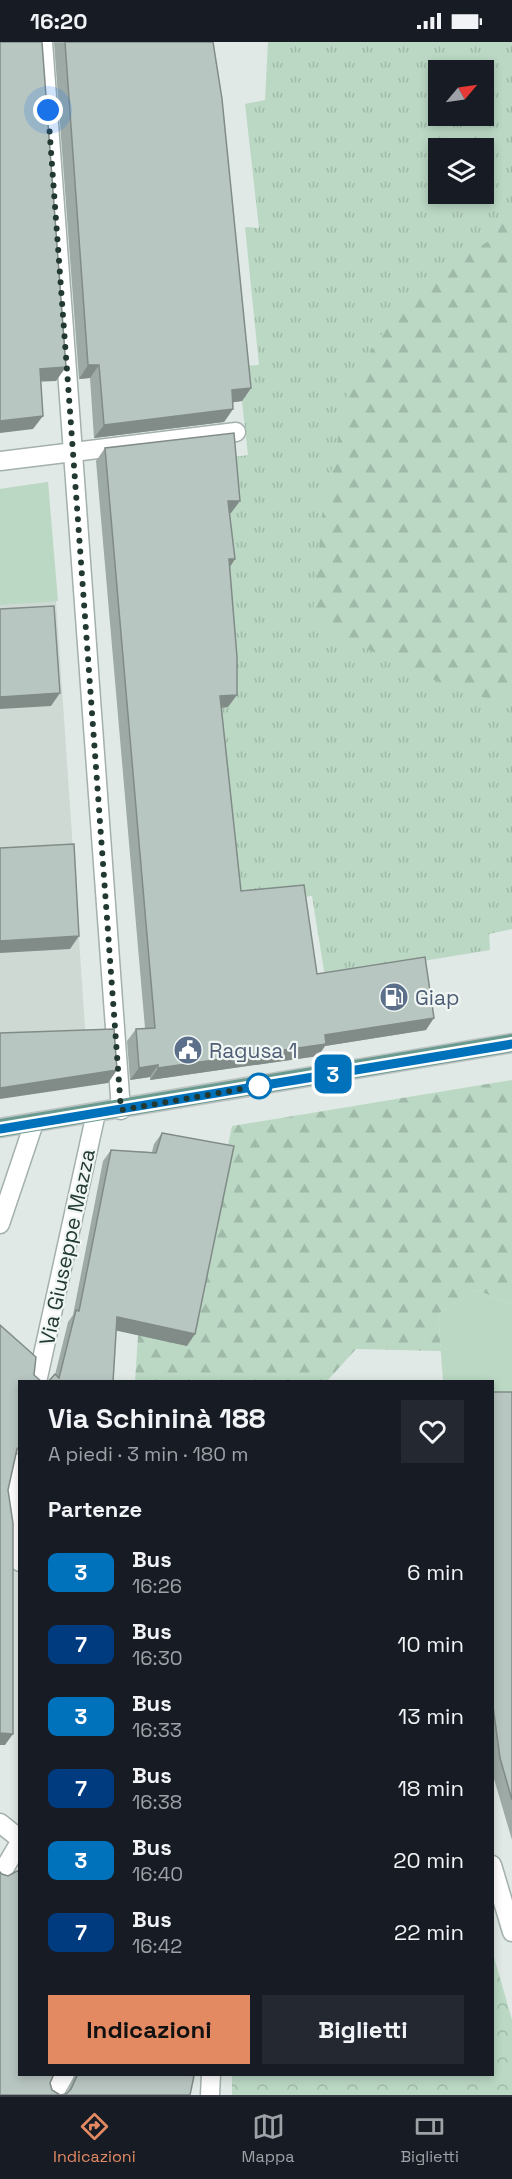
<!DOCTYPE html>
<html lang="it">
<meta charset="utf-8">
<style>
:root{--surface:#171b24;--page:#242831;--text:#f1f3f6;--muted:#9ea1a6;--line:#363941;--accent:#e48a63}
body{margin:0;font-family:"Space Grotesk",sans-serif;background:var(--page);color:var(--text);height:100vh;display:flex;flex-direction:column;font-size:22px;white-space:nowrap}
*{box-sizing:border-box;margin:0}
p{font-size:20px;color:var(--muted)}
.icon{flex:none;width:33px;height:33px;fill:none;stroke:currentColor;stroke-width:2;stroke-linecap:round;stroke-linejoin:round}
.map{position:relative;flex:1;overflow:hidden}
.side{position:absolute;left:18px;top:1338px;width:476px;height:696px;display:flex;flex-direction:column;background:var(--surface);border-radius:0px;box-shadow:0 3px 9px #0003}
.side>*{flex:none}
.badge{padding:0 12px;border-radius:9px;font-size:21px;line-height:39px}
.needle{width:39px;rotate:61deg}
.tools{position:absolute;left:428px;top:18px;display:grid;gap:12px}
.tools a{display:grid;place-items:center;width:66px;height:66px;border-radius:0px;background:var(--surface);box-shadow:0 3px 9px #0003;font-size:30px}
.you{position:absolute;width:30px;height:30px;margin:-15px;border:4px solid #fff;border-radius:50%;background:#1a73e8;box-shadow:0 0 0 9px #1a73e833}
.map>.badge{position:absolute;translate:-50% -50%;box-shadow:0 0 0 3px #fff}
h2{padding:0 30px;font-size:22px;line-height:54px}
.round{display:grid;place-items:center;flex:none;width:63px;height:63px;border-radius:0px;background:var(--page)}
.headline{display:flex;align-items:center;justify-content:space-between;height:102px;padding:0 30px}
h1{font-size:28px;font-weight:600;line-height:45px}
.button{display:flex;gap:12px;margin-top:auto;padding:12px 30px}
.button a{flex:1;height:69px;border-radius:0px;background:var(--accent);color:#111;font-size:24px;font-weight:600;line-height:69px;text-align:center}
.button a+a{background:var(--page);color:var(--text)}
ul{padding:0;list-style:none}
li{display:flex;align-items:center;gap:18px;height:72px;padding:0 30px}
li div{flex:1}
li b{display:block;font-size:22px}
li em{font-style:normal}
li .badge{min-width:66px;font-weight:700;text-align:center}
.status{display:flex;justify-content:space-between;align-items:center;height:42px;padding:0 30px;background:var(--surface);direction:ltr}
.status svg{height:16px;fill:currentColor}
.tabs{display:flex;justify-content:space-around;align-items:center;height:84px;border-top:2px solid var(--line);background:var(--surface);font-size:16px;color:var(--muted)}
.tabs a{display:grid;justify-items:center;gap:3px}
.tabs .on{color:var(--accent)}
.map>svg:first-child{display:block}
.built{fill:#ced9d4}
.grass{fill:url(#grass-tufts);fill-rule:evenodd}
.forest{fill:url(#forest-firs)}
.park{fill:url(#park-crowns)}
.garden{fill:#bad8c4}
.lines{fill:none;stroke-linecap:round;stroke-linejoin:round}
.minor-casing{stroke:#a3b0ac;stroke-width:21}
.major-casing{stroke:#bdc3c2;stroke-width:21}
.minor{stroke:#fff;stroke-width:18}
.major{stroke:#689a90;stroke-width:18}
.wall{fill:#9eaaa6}
.shaded-wall{fill:#818b87}
.building{fill:#b8c6c1;stroke:#818b87;stroke-width:1.5}
.line-casing{stroke:#fff;stroke-width:14}
.line{stroke:#0072bc;stroke-width:9}
.walk{stroke:#223833;stroke-width:6;stroke-dasharray:0 10.8}
.stop-dot{fill:#fff;stroke:#0072bc;stroke-width:3}
.labels{text-anchor:middle;dominant-baseline:central;stroke-width:4.5;stroke-linejoin:round;paint-order:stroke}
.service-label{font-size:21px;fill:#4e5e75;stroke:#f0f6f3;text-anchor:start}
.street-label{font-size:21px;fill:#223833;stroke:#f0f6f3}
</style>
<div class="status"><b>16:20</b><svg viewBox="0 0 49 12"><path d="M0 12V9h3v3zM5 12V6h3v6zM10 12V3h3v9zM15 12V0h3v12zM26 1h20v11H26zM47 4h2v5h-2z"/></svg></div>
<div class="map">
<svg width="512" height="2053" viewBox="0 0 512 2053">
<defs>
<pattern id="grass-tufts" width="24" height="20" patternUnits="userSpaceOnUse" patternTransform="scale(1.5)"><rect width="24" height="20" fill="#bad8c4"/><path d="M3 7l-1-3M5 7V3M7 7l1-3M15 17l-1-3M17 17v-4M19 17l1-3" fill="none" stroke="#a0baa9"/></pattern>
<pattern id="forest-firs" width="22" height="20" patternUnits="userSpaceOnUse" patternTransform="scale(1.5)"><rect width="22" height="20" fill="#bad8c4"/><path d="M5 1l3.5 6h-7zM16 11l3.5 6h-7z" fill="#a0baa9"/></pattern>
<pattern id="park-crowns" width="20" height="18" patternUnits="userSpaceOnUse" patternTransform="scale(1.5)"><rect width="20" height="18" fill="#bad8c4"/><path d="M2 6a3 3 0 1 1 6 0M12 15a3 3 0 1 1 6 0" fill="none" stroke="#a0baa9"/></pattern>
</defs>
<rect width="100%" height="100%" fill="#e0e9e5"/>
<path class="built" d="M48 440 86 1000 0 1004V447Z"/>
<path class="grass" d="M268 0H512V887L489 892 490 908 325 935 312 854 229 862 212 667 228 665 227 416 248 413 238 324 259 323 245 185 259 186 245 62 265 58ZM438 28H483V74H438ZM438 106H483V152H438Z"/>
<g class="forest">
<path d="M512 165V662L507 664 437 639 312 582 322 474 349 343 414 243 489 199Z"/>
<path d="M512 1038V1262L476 1248 438 1272 441 1309 356 1307 327 1339 135 1340 138 1293 187 1303 232 1084Z"/>
</g>
<path class="park" d="M492 1908 512 1978V2053H232V2033L492 2032Z"/>
<g class="garden">
<path d="M48 440 58 559 0 563V447Z"/>
<path d="M476 1248 512 1262V1362H492V1340L443 1339 438 1272Z"/>
</g>
<g class="lines">
<g class="minor-casing">
<g id="minor">
<path d="M43 0 121 1068"/>
<path d="M0 419 236 390"/>
<path d="M0 1182 34 1081"/>
<path d="M37 1340 96 1071"/>
<path d="M20 1421 11 1458 20 1520"/>
<path d="M0 1781 20 1797"/>
<path d="M492 1823 512 1890"/>
<path d="M0 1834 20 1800"/>
<path d="M53 2053 65 2032"/>
<path d="M210 2053 211 2032"/>
</g>
</g>
<g class="major-casing">
<path id="major" d="M0 1086 512 1001"/>
</g>
<use href="#minor" class="minor"/>
<use href="#major" class="major"/>
</g>
<g class="wall">
<path d="M54 0H213L251 346 242 359 233 360V367L224 380 94 396 90 336 79 337Z"/>
<path d="M105 406 231 471H229L235 517 230 525 228 665 221 666 241 849 317 932 426 988 325 1004 318 1014 150 1038V1035L130 1038 127 999 136 987 145 986 96 419Z"/>
<path d="M162 1091 187 1304 116 1288 113 1340H48L55 1333 68 1280 73 1273 103 1119 111 1108 152 1110 154 1102Z"/>
<path d="M492 1350H512V1798L492 1730Z"/>
<path d="M76 2032H188L190 2053H0L50 2041 52 2048 60 2053 67 2051Z"/>
</g>
<g class="shaded-wall">
<path d="M88 323H99L90 336 79 337Z"/>
<path d="M66 325 56 339 30 340 40 327Z"/>
<path d="M251 346 242 359 222 362 232 348Z"/>
<path d="M233 367 224 380 94 396 104 383Z"/>
<path d="M43 374 33 387 0 391V379Z"/>
<path d="M228 459H240L231 471H219Z"/>
<path d="M229 517H235L227 529Z"/>
<path d="M60 651 51 664 0 667V655Z"/>
<path d="M237 653 228 665 212 667 220 654Z"/>
<path d="M79 894 70 907 0 911V899Z"/>
<path d="M434 976 426 988 325 1004 318 1014 150 1038 158 1026 325 993Z"/>
<path d="M158 1023 150 1035 130 1038 139 1026Z"/>
<path d="M117 1028 108 1041 0 1057V1046Z"/>
<path d="M117 1275 195 1292 187 1304 109 1287Z"/>
<path d="M0 1691 13 1692 5 1703H0Z"/>
</g>
<g class="building">
<path d="M0 0H42L66 325 40 327 43 374 0 379Z"/>
<path d="M65 0H213L222 57 251 346 232 348 233 367 104 383 99 323H88Z"/>
<path d="M234 391 240 459H228L235 517H229L237 615V653L220 654 241 849 304 843 317 932 425 915 434 976 325 993 326 1002 158 1026V1023L139 1026 136 987 155 986 105 406Z"/>
<path d="M54 564 60 651 0 655V567Z"/>
<path d="M74 802 79 894 0 899V806Z"/>
<path d="M114 987 117 1028 0 1046V991Z"/>
<path d="M162 1091 234 1104 195 1292 117 1275 113 1340H48L55 1332 59 1336 76 1268 79 1269 111 1108 156 1111Z"/>
<path d="M0 1283 36 1315 34 1333 42 1340H20V1404L17 1407 8 1448 13 1481V1692L0 1691Z"/>
<path d="M492 1350H512V1758L500 1716 492 1657Z"/>
<path d="M17 1829 20 1830V2032H54L50 2041 52 2048 60 2053 66 2052 71 2047 78 2032H188L194 2034 190 2053H0V1830L2 1832 8 1834Z"/>
</g>
<g class="lines">
<g class="line-casing">
<path id="line" d="M0 1087 512 1002"/>
</g>
<use href="#line" class="line"/>
<path class="walk" d="M48 68 121 1068 259 1044"/>
</g>
<defs>
<g id="fuel-disc" transform="scale(1.5)"><circle r="9.5" fill="#5c6f8a" stroke="#f0f6f3"/><path d="M-5.5-6h7V0h2V4h1.3V-2.5L3-4.5l.8-.8L6-3V5H2.5V1h-1V6h-7ZM-4.2-4.7v3.2H.2V-4.7Z" fill="#fff"/></g>
<g id="civic-disc" transform="scale(1.5)"><circle r="9.5" fill="#5c6f8a" stroke="#f0f6f3"/><path d="M-.6-6.5H3V-4.5H.6V-3L4-1V1h2V6H-6V1h2V-1L-.6-3ZM-1.2 2.5V6h2.4V2.5Z" fill="#fff"/></g>
</defs>
<g fill-rule="evenodd">
<use href="#fuel-disc" x="394" y="955"/>
<use href="#civic-disc" x="188" y="1008"/>
</g>
<circle class="stop-dot" cx="259" cy="1044" r="12"/>
<g class="labels">
<g class="service-label">
<text x="415" y="955">Giap</text>
<text x="209" y="1008">Ragusa 1</text>
</g>
<g class="street-label">
<text transform="translate(67 1205) rotate(-78)">Via Giuseppe Mazza</text>
</g>
</g>
</svg>
<div class="tools">
<a><svg class="needle" viewBox="-14 -14 28 28"><path d="M0-13l5 13h-10z" fill="#e53935"/><path d="M0 13l5-13h-10z" fill="#9ea1a6"/></svg></a>
<a><svg class="icon" aria-label="layers" viewBox="0 0 24 24"><path d="M12 4l9 5-9 5-9-5zM3 14l9 5 9-5"/></svg></a>
</div>
<div class="you" style="left:48px;top:68px"></div>
<b class="badge" style="left:333px;top:1032px;background:#0072bc;color:#fff">3</b>
<section class="side">
<div class="headline"><div><h1>Via Schininà 188</h1><p>A piedi · 3 min · 180 m</p></div><a class="round"><svg class="icon" aria-label="heart" viewBox="0 0 24 24"><path d="M12 20l-8-8c-3-5 5-10 8-4 3-6 11-1 8 4z"/></svg></a></div>
<h2>Partenze</h2>
<ul>
<li><span class="badge" style="background:#0072bc;color:#fff">3</span><div><b>Bus</b><p>16:26</p></div><em>6 min</em></li>
<li><span class="badge" style="background:#003b80;color:#fff">7</span><div><b>Bus</b><p>16:30</p></div><em>10 min</em></li>
<li><span class="badge" style="background:#0072bc;color:#fff">3</span><div><b>Bus</b><p>16:33</p></div><em>13 min</em></li>
<li><span class="badge" style="background:#003b80;color:#fff">7</span><div><b>Bus</b><p>16:38</p></div><em>18 min</em></li>
<li><span class="badge" style="background:#0072bc;color:#fff">3</span><div><b>Bus</b><p>16:40</p></div><em>20 min</em></li>
<li><span class="badge" style="background:#003b80;color:#fff">7</span><div><b>Bus</b><p>16:42</p></div><em>22 min</em></li>
</ul>
<div class="button"><a>Indicazioni</a><a>Biglietti</a></div>
</section>
</div>
<nav class="tabs">
<a class="on"><svg class="icon" aria-label="directions" viewBox="0 0 24 24"><path d="M12 3l9 9-9 9-9-9zM9 14v-3h6M13 9l2 2-2 2"/></svg>Indicazioni</a>
<a><svg class="icon" aria-label="map" viewBox="0 0 24 24"><path d="M3 6l6-2 6 2 6-2v14l-6 2-6-2-6 2zM9 4v14M15 6v14"/></svg>Mappa</a>
<a><svg class="icon" aria-label="tickets" viewBox="0 0 24 24"><path d="M3 7h18v10H3zM15 7v10"/></svg>Biglietti</a>
</nav>
